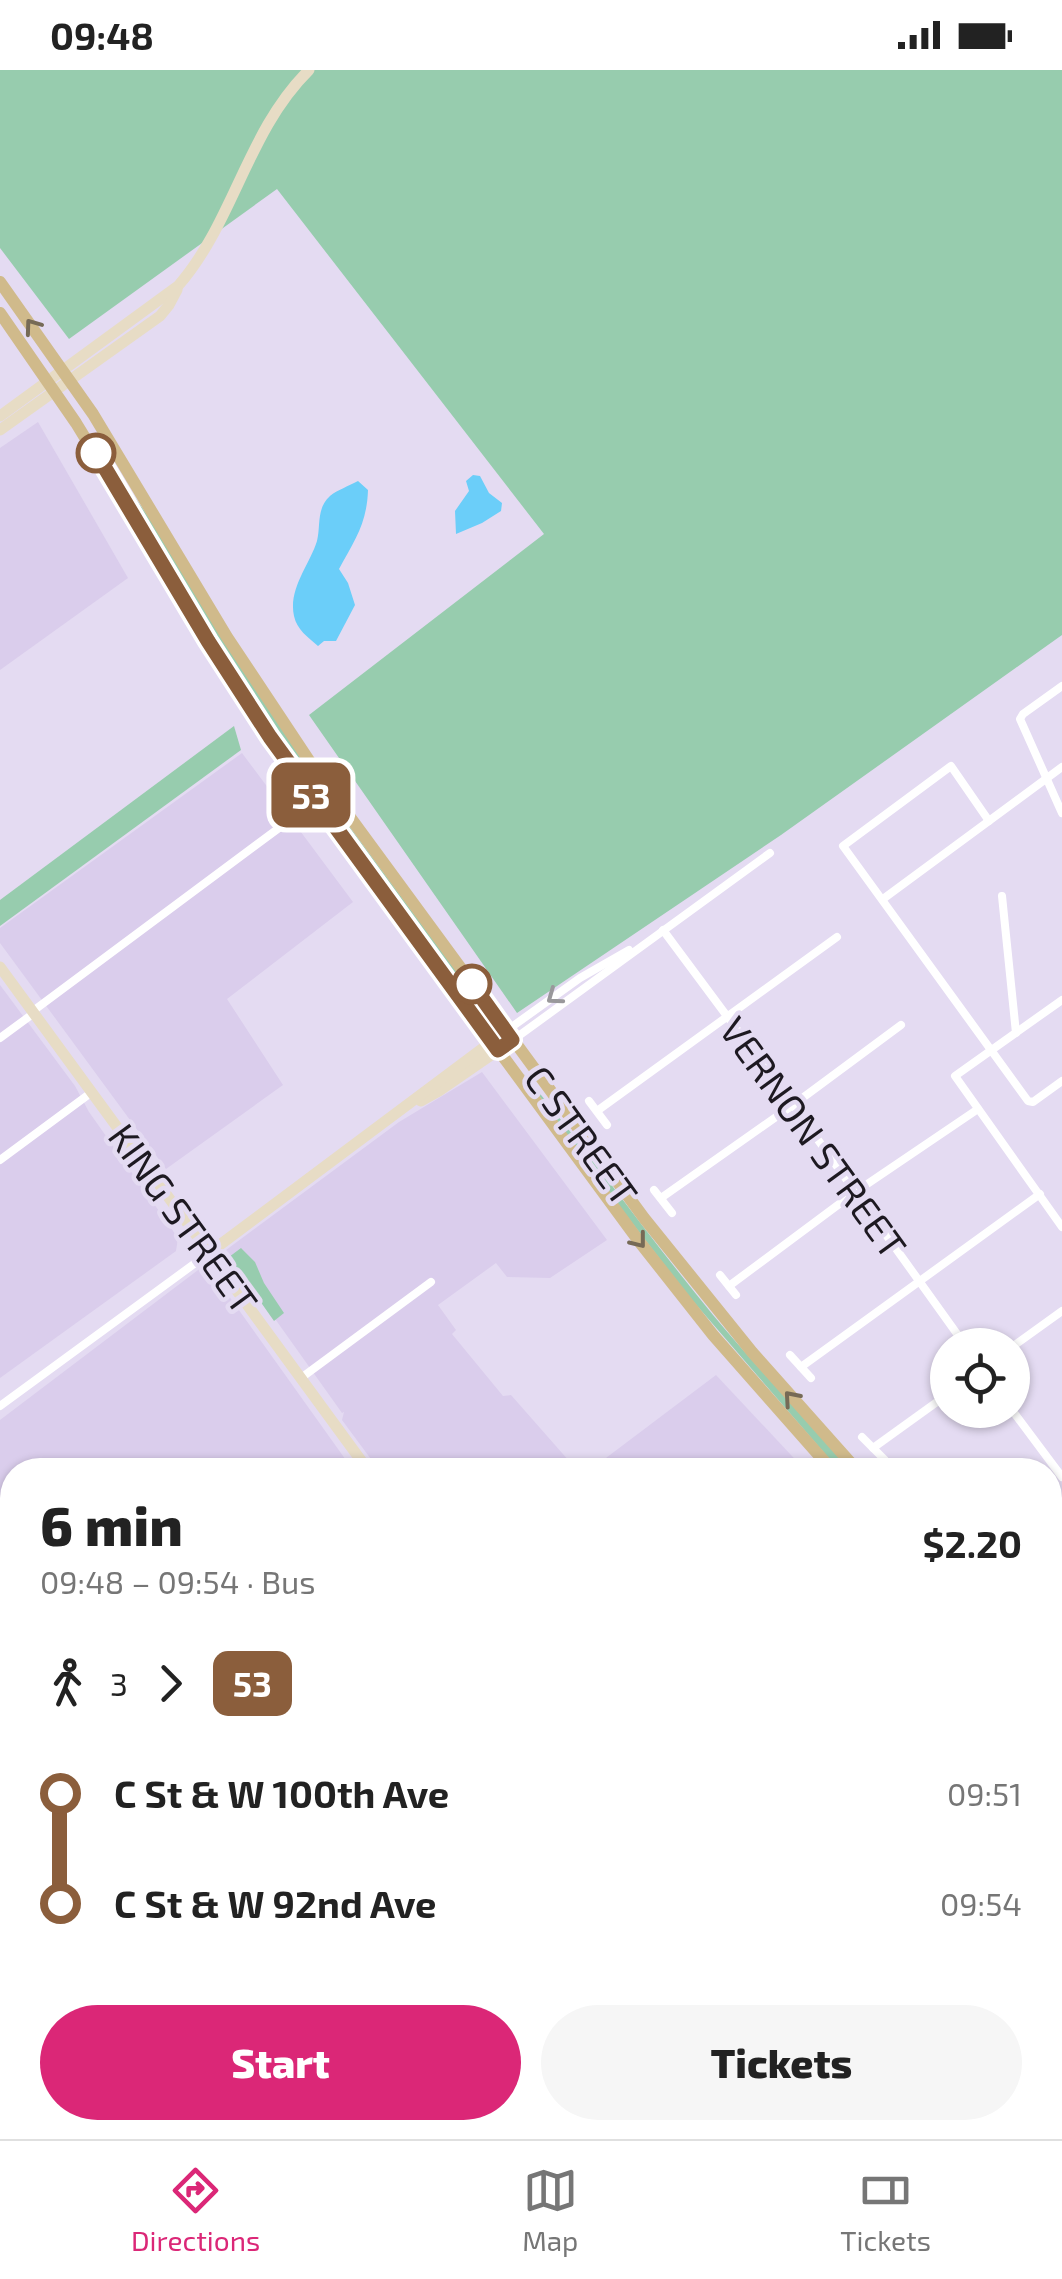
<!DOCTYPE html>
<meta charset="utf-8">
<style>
:root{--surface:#fff;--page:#f6f6f6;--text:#222;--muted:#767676;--line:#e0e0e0;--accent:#db2777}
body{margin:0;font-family:"Exo 2",sans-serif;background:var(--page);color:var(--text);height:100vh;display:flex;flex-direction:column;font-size:38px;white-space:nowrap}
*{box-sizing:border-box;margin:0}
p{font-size:32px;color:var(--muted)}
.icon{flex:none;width:55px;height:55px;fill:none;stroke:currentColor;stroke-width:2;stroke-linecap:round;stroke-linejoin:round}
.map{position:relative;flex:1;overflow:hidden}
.details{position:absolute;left:0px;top:1388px;width:1062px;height:682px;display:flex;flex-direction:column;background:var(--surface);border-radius:40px 40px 0 0;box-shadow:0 2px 8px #0004}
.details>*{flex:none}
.badge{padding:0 20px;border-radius:15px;font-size:35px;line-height:65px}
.tools{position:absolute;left:930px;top:1258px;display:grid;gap:20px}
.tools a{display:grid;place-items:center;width:100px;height:100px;border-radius:50%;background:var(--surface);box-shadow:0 2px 8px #0004;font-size:50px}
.map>.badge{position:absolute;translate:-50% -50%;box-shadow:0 0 0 5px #fff}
.legs{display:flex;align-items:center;gap:15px;height:110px;padding:0 40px;font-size:32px}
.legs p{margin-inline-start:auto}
.summary{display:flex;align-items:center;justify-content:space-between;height:170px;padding:0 40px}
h1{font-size:55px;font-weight:800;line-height:75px}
.button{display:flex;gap:20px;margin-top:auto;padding:20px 40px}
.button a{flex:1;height:115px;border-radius:60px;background:var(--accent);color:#fff;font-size:40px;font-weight:800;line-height:115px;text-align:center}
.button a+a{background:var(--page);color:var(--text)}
ul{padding:0 40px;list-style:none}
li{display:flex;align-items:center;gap:35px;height:110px;font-size:38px}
li i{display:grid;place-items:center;width:15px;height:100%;margin:0 12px;background:currentColor}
li i::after{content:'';width:25px;height:25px;margin:-12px;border:8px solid;border-radius:50%;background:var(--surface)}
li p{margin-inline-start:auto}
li:first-child i{background:linear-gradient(#0000 50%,currentColor 0)}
li:last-child i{background:linear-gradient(currentColor 50%,#0000 0)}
.status{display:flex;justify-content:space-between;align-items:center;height:70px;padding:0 50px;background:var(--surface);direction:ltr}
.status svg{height:28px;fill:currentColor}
.menu{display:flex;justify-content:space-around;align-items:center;height:140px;border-top:2px solid var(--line);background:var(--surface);font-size:28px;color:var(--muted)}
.menu a{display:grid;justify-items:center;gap:5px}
.menu .current{color:var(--accent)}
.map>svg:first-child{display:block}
.built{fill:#dacdec}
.green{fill:#97ccae}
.water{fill:#6bcef9}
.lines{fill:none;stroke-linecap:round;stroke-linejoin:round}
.street{stroke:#fff;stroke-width:8}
.secondary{stroke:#e7dcc5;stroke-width:11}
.primary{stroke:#d0ba8b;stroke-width:12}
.rail{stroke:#7d7786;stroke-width:2.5}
.oneway{stroke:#766a56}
.oneway2{stroke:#99989b}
.line-1-casing{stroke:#fff;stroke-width:22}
.line-1{stroke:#8b5e3c;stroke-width:15}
.stop-1-dot{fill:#fff;stroke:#8b5e3c;stroke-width:5}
.labels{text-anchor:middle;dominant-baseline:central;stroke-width:9;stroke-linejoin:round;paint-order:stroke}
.street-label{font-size:38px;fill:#1d1921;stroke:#e4dbf2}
</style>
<div class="status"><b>09:48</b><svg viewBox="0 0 49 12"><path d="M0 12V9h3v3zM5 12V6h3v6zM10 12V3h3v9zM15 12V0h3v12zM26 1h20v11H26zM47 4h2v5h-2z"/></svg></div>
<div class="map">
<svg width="1062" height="2069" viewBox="0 0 1062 2069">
<rect width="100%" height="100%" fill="#e4dbf2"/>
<g class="built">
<path d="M38 352 128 508 0 600V378Z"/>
<path d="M242 683 353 832 227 929 283 1015 166 1099 0 873V858Z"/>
<path d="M0 915 75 1016 89 1042 178 1168 176 1181 0 1308Z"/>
<path d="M482 1002 607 1170 550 1208 507 1207 496 1193 438 1235 456 1260 452 1264 503 1326 511 1325 577 1400H379L342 1350 344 1342 342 1343 226 1180 399 1052Z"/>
<path d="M206 1194 353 1400H12V1475L0 1462V1350Z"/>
<path d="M716 1305 805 1400H590Z"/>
<path d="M6 1567 12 1574V2058H318L302 2069H0V1569Z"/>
<path d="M516 2058H845L854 2069H525Z"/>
</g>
<g class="green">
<path d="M0 0H1062V565L781 765 517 943 309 645 544 464 277 119 69 269 0 178Z"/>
<path d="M102 383H104L164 469 310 703 485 940 483 942 421 866 266 650Z"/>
<path d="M234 656 241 680 0 856V830Z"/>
<path d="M523 1003C589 1082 648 1166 713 1245 757 1298 806 1348 850 1400H839L686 1223 603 1115Z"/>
<path d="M241 1178 255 1192 264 1213 284 1243 274 1251 229 1187Z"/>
<path d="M1062 1802V2001L1050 1962V1810Z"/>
</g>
<g class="water">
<path d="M473 405 480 406 489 423 502 433 501 441 482 453 456 464 455 441 469 421 466 411Z"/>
<path d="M358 411 368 420C367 453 355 470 339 499L348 513 355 535 336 571H324L318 576C308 567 297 560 294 546 288 519 310 494 317 471 321 455 316 439 330 426 337 420 349 416 358 411Z"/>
</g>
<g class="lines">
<g class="street">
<path d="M1062 616 1023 644 1020 649 1062 743"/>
<path d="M989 751 951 696 843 776 1028 1031 1033 1032 1062 1011"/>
<path d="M1002 826 1016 963"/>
<path d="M883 829 1062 697"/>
<path d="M663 860 793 1035 965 1275"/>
<path d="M1062 930 955 1006 1062 1157"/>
<path d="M33 941 279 758"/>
<path d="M506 961 580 908 629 880"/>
<path d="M0 968 34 943"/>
<path d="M513 970 770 783"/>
<path d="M589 1031 607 1055"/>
<path d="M597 1041 837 867"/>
<path d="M0 1090 92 1022"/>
<path d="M654 1120 672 1143"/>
<path d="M661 1128 793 1035 901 955"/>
<path d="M720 1205 736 1225"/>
<path d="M729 1216 854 1123 978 1039"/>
<path d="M1012 1277 1062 1241"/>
<path d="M790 1285 811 1308"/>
<path d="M801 1297 1040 1124"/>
<path d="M301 1308 431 1212"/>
<path d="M0 1336 209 1183"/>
<path d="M1012 1340 1062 1407"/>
<path d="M862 1367 885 1390"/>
<path d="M873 1378 948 1324"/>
<path d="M1050 1759 1062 1776"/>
<path d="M630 2058 638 2069"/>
<path d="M897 2058 906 2069"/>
<path d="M691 2069 707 2058"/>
<path d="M715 2069 731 2058"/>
<path d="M945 2069 969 2058"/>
</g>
<g class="secondary">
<path d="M0 346 178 216C234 152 247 61 309 0"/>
<path d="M0 360 160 246 169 235 177 220"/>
<path d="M0 897 368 1400"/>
<path d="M421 1031 439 1021 513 970"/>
<path d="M209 1183 506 961"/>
<path d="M779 2058 787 2069"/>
<path d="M322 2069 338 2058"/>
<path d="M351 2069 367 2058"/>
</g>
<g class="primary">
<path d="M0 212 93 344 227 567 314 698 644 1148 752 1282 857 1400"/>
<path d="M0 243 76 353 223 594 302 713 638 1170 713 1265 832 1400"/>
<path d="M1050 1535 1060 1533"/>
<path d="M1059 1558C1050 1578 1050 1580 1062 1598"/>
<path d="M1050 1598 1062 1611"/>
<path d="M1050 1625 1062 1638"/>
</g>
<g class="rail">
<path d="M0 1478 12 1491"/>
<path d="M0 1508 12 1523"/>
<path d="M479 2058 489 2069"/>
</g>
</g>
<defs><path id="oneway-chevron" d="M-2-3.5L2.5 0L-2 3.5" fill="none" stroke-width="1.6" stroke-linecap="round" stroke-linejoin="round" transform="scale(2.5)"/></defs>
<g class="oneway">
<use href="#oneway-chevron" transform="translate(32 256) rotate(-126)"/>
<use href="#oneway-chevron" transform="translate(639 1171) rotate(52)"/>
<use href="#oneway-chevron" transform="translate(791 1328) rotate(-131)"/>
</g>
<use class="oneway2" href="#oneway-chevron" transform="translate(554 927) rotate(144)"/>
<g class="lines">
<g class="line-1-casing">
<path id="line-1" d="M96 383 208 571 270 667 498 980 512 970 472 914"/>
</g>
<use href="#line-1" class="line-1"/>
</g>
<g class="stop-1-dot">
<circle cx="96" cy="383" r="18"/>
<circle cx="472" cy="914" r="18"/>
</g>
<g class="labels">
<g class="street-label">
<text transform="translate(582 1065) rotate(54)">C STREET</text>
<text transform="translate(814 1067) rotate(54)">VERNON STREET</text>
<text transform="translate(184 1148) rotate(54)">KING STREET</text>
</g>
</g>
</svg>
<div class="tools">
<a><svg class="icon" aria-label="locate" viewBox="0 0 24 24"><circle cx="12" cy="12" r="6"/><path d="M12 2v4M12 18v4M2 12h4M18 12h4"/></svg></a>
</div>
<b class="badge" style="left:311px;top:725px;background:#8b5e3c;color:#fff">53</b>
<section class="details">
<div class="summary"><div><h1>6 min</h1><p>09:48 – 09:54 · Bus</p></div><b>$2.20</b></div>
<div class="legs"><svg class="icon" aria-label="walk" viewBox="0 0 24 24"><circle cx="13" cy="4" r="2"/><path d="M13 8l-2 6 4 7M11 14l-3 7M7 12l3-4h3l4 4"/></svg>3<svg class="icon" aria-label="forward" viewBox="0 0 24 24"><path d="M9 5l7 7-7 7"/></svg><b class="badge" style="background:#8b5e3c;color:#fff">53</b></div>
<ul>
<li><i style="color:#8b5e3c"></i><b>C St &amp; W 100th Ave</b><p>09:51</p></li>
<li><i style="color:#8b5e3c"></i><b>C St &amp; W 92nd Ave</b><p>09:54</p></li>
</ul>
<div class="button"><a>Start</a><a>Tickets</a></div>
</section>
</div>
<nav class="menu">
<a class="current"><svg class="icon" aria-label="directions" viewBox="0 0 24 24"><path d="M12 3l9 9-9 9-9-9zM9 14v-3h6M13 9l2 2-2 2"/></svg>Directions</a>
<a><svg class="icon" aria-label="map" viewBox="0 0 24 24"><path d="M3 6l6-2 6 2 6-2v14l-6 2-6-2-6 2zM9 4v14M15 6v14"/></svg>Map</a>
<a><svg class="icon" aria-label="tickets" viewBox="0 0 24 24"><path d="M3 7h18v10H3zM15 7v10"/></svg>Tickets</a>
</nav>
